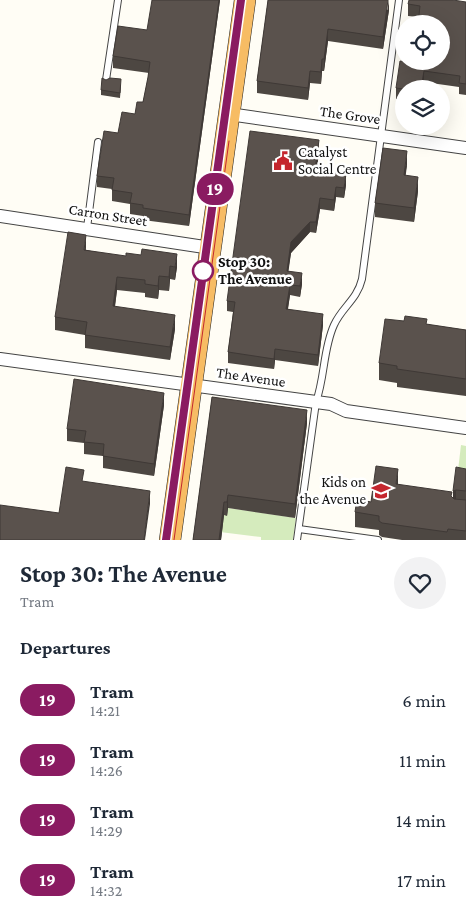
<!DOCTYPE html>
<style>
:root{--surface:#fff;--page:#f2f2f3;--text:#1f2937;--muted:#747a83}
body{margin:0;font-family:"Crimson Pro",serif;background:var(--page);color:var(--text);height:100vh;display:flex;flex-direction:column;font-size:19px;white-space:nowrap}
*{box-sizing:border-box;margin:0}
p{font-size:16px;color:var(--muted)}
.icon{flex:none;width:28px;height:28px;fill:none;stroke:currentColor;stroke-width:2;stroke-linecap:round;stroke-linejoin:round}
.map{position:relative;height:540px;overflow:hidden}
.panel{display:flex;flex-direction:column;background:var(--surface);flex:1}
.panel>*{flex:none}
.badge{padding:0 10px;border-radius:16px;font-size:18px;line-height:32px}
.buttons{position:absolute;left:395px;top:15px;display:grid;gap:10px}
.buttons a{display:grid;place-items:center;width:55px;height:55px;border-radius:50%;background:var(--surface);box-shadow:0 5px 20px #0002;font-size:25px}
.map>.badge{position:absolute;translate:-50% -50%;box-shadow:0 0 0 2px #fff}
h2{padding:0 20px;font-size:19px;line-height:45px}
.round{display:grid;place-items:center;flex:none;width:52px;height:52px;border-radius:26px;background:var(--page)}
.head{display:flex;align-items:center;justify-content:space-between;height:85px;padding:0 20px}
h1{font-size:24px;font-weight:700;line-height:38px}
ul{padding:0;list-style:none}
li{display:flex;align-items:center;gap:15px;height:60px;padding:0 20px}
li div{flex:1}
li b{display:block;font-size:19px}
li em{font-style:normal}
li .badge{min-width:55px;font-weight:700;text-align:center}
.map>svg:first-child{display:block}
.green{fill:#d5ebbd}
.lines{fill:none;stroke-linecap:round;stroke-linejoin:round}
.service-casing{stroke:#444;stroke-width:8}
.minor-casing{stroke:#444;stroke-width:14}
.trunk-casing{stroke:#222;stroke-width:22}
.service{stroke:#fff;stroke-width:6}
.minor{stroke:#fff;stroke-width:12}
.trunk{stroke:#f7bc64;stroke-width:21}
.tram{stroke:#c4262e;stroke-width:1}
.wall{fill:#4d4742}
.shaded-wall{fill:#3f3936}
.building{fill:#5a524d;stroke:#3f3936}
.line-casing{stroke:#fff;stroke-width:11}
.line{stroke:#8a1b61;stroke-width:8}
.stop-dot{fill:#fff;stroke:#8a1b61;stroke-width:2.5}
.labels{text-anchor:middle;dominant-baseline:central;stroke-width:5;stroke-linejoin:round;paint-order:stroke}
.street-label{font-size:15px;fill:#111;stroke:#fff}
.poi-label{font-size:15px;fill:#111;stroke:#fff;text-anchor:start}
.stop-label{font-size:15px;font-weight:bold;fill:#111;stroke:#fff;text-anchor:start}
</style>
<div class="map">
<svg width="466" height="540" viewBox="0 0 466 540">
<rect width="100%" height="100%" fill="#fffdf5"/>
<g class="green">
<path d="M461 445 466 446V480L457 479Z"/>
<path d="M228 508 296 518 293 540H261V537L196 529 223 515Z"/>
</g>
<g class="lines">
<g class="service-casing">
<g id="service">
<path d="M106 80 118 0"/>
<path d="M87 228 98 142"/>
<path d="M299 529 378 540"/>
<path d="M297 540 316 402C325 377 323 349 334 325 342 307 357 300 362 279L399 0"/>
</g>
</g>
<g class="minor-casing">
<g id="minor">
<path d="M229 114 466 148"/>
<path d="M0 216 211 248"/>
<path d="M0 359 316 402 331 404 346 411 466 428"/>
</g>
</g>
<g class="trunk-casing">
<path id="trunk" d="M170 540 245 0"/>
</g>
<use href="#service" class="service"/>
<use href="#minor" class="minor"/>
<use href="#trunk" class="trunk"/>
<g class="tram">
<path d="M166 540 241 0"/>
<path d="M174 540 229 141"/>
</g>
</g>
<g class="wall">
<path d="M220 0 189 226 143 220V216L130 214V204L112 201V189L97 187V176L118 133 135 114 143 102 149 73 113 68V56L147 30Z"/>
<path d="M268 0 389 10 383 49 328 41 324 71H322L321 84 310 83 308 100 257 93V81Z"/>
<path d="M466 2V95L459 94V87L424 82 404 89V100L396 99V88L413 63 419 17 408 16V4Z"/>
<path d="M106 80 121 85 120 98 101 95V90Z"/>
<path d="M319 151 317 170 346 185 344 198 336 197 334 211 320 209 316 233 310 232 291 253 288 271 302 284 300 297 290 295 288 309 323 325 318 366 275 360 274 369 228 363V352L233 312 227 311V301Z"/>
<path d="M407 165 405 175 418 191 414 222 375 217V203Z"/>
<path d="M86 248V250L177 267 175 280 170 279 169 291 159 290 158 299 145 297V293L117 290 115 307 175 329 170 360 85 348V335L55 330V317Z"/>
<path d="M404 321 466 330V396L397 387V383L379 380V363Z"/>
<path d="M212 397 307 423 295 518 228 508 227 516 224 515 221 540H193Z"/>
<path d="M164 405 154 476 103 468V456L84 454V443L67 441V429Z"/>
<path d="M466 469V540H402L382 537 379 535V530L355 527V512L398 485 452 497 453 498V491Z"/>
</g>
<g class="shaded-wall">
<path d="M219 0H220L189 226V215Z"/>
<path d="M389 0V10L383 49V37Z"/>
<path d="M328 29V41L324 71V59Z"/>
<path d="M322 59V71L321 84V72Z"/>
<path d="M310 71V83L308 100V88Z"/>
<path d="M424 71V82L423 89H421Z"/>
<path d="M319 140V151L315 181V170Z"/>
<path d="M407 151V165L404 189V175Z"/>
<path d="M346 174V185L344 198V188Z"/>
<path d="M418 177V191L414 222V208Z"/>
<path d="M336 187V197L334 211V200Z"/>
<path d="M320 198V209L316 233V222Z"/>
<path d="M310 222V232L291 253 287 282V271L291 242Z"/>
<path d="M86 235V248L84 263V250Z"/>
<path d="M177 254V267L175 280V267Z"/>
<path d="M170 266V279L169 291V277Z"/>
<path d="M302 273V284L300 297V286Z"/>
<path d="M159 276V290L158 299V286Z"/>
<path d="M117 277V290L113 319V306Z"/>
<path d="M290 285V295L286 320V309Z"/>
<path d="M323 314V325L318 366V355Z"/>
<path d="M175 315V329L170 360V347Z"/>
<path d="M275 349V360L274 369V359Z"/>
<path d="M164 393V405L154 476V464Z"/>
<path d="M307 410V423L295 518V504Z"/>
<path d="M398 469V484L396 499V484Z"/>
<path d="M456 490V504L453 505V491Z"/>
<path d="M150 491V504L145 540H144Z"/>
<path d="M228 495V508L227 516V502Z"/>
<path d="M224 502V515L221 540H219Z"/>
</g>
<g class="building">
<path d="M152 0H219L189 215 143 208V205L130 203 132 193 112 190 114 178 97 176 104 131 118 133 122 112 135 114 137 102H143L148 77 150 62 113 56 118 26 147 30Z"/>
<path d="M268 0H388L383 37 328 29 324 59H322L321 72 310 71 308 88 257 81Z"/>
<path d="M409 0H453L466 2V84L459 83 460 76 424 71 421 89H404L396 88 400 61 413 63V61H441V24H418L420 6 408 4Z"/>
<path d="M102 78 106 80 110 78 121 79 120 93 101 90Z"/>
<path d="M250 131 319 140 315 170 346 174 344 188 336 187 334 200 320 198 316 222H310L291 242 287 271 302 273 300 286 290 285 286 309 323 314 318 355 275 349 274 359 228 352 235 302 227 301Z"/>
<path d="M383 148 407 151 404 175 418 177 414 208 375 203Z"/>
<path d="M68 232 86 235 84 250 126 256V253L141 255 142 249 177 254 175 267 170 266 169 277 159 276 158 286 145 284V280L117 277 113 306 175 315 170 347 85 335 87 322 55 317Z"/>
<path d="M405 316 427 319 426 324 466 330V379L397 369V366L379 363 385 319 404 321Z"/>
<path d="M74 379 164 393 154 464 103 456 104 444 84 442 86 431 67 429Z"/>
<path d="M212 397 307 410 295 504 228 495 227 502H224L219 540H193Z"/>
<path d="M376 466 398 469 396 484 452 492 451 496 454 499 466 500V531L448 529 447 532 382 523 379 521V516L355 512 357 499 371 502Z"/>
<path d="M66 467 84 470 82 481 150 491 144 540H0V505L59 513Z"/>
<path d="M456 467 466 469V491L456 490 453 491Z"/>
</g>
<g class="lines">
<g class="line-casing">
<path id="line" d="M166 540 241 0"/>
</g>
<use href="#line" class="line"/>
</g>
<defs>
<g id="civic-bare" transform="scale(1.5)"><path d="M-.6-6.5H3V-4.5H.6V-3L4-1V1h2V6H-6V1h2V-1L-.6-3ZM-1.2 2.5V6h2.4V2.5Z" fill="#c4262e" stroke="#fff" stroke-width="2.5" paint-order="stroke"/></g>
<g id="school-bare" transform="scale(1.5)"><path d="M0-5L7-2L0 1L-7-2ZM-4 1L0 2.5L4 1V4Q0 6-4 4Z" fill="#c4262e" stroke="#fff" stroke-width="2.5" paint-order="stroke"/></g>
</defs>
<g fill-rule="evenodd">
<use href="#civic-bare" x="283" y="161"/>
<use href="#school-bare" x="381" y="491"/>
</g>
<circle class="stop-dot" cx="203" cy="271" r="10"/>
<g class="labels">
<g class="street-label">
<text transform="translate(350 115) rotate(8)">The Grove</text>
<text transform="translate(108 215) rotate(9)">Carron Street</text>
<text transform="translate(251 377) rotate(8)">The Avenue</text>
</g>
<g class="poi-label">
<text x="298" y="152">Catalyst<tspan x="298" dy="17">Social Centre</tspan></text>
<text x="366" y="482" text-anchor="end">Kids on<tspan x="366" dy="17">the Avenue</tspan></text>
</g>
<g class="stop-label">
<text x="218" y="262">Stop 30:<tspan x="218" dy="17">The Avenue</tspan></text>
</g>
</g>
</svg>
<div class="buttons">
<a><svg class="icon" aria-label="locate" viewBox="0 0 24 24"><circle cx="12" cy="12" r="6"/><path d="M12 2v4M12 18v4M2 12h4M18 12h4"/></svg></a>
<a><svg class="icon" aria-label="layers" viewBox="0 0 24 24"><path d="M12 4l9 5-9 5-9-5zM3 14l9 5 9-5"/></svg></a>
</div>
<b class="badge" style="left:215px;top:189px;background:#8a1b61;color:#fff">19</b>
</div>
<section class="panel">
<div class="head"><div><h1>Stop 30: The Avenue</h1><p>Tram</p></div><a class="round"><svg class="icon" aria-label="heart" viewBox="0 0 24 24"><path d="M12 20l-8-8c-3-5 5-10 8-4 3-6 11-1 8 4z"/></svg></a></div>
<h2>Departures</h2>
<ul>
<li><span class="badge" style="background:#8a1b61;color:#fff">19</span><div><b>Tram</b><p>14:21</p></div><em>6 min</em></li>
<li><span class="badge" style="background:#8a1b61;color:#fff">19</span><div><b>Tram</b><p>14:26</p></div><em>11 min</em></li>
<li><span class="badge" style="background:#8a1b61;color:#fff">19</span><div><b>Tram</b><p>14:29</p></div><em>14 min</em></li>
<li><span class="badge" style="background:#8a1b61;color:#fff">19</span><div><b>Tram</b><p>14:32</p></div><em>17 min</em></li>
</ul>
</section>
